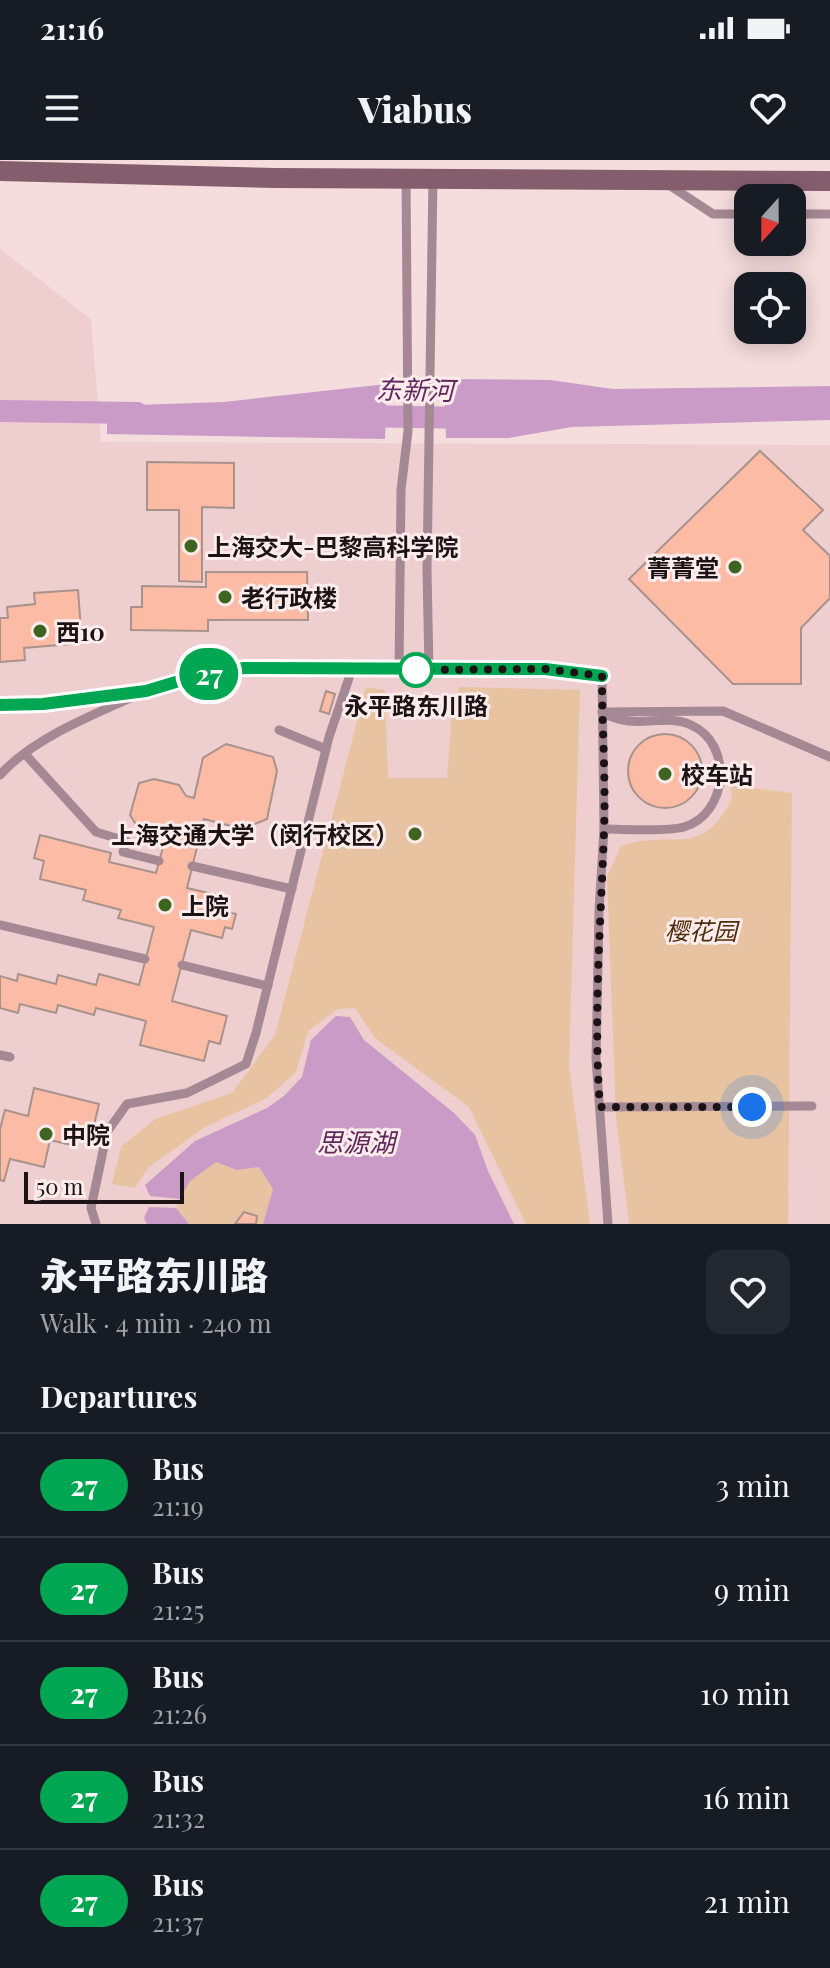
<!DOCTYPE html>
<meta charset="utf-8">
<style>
:root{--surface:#171b24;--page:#242831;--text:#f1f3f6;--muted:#9ea1a6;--line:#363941}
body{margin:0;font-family:"Playfair Display","Noto Sans SC",serif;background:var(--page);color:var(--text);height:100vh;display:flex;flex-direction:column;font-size:30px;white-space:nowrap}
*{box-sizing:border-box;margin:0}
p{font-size:26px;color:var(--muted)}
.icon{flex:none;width:44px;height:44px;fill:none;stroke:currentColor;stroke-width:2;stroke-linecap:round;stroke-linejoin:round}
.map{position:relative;height:1064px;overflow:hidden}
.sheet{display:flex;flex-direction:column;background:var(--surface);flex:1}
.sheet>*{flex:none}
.badge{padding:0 16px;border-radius:26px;font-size:28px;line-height:52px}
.needle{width:52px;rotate:201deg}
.buttons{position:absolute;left:734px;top:24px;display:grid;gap:16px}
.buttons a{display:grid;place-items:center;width:72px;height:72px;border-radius:16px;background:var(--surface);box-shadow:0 4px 20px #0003;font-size:40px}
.scale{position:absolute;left:24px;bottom:20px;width:160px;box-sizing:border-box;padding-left:8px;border:4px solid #1b1314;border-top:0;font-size:22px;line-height:28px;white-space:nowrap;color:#1b1314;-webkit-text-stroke:6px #feebeb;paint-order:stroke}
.you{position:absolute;width:40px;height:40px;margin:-20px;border:6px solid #fff;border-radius:50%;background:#1a73e8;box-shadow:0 0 0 12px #1a73e833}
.map>.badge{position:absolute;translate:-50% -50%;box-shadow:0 0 0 4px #fff}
h2{padding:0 40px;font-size:30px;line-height:72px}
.round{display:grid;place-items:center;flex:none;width:84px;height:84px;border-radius:16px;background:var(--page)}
.overview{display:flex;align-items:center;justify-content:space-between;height:136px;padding:0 40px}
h1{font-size:38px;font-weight:800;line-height:60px}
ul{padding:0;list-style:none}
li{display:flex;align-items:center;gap:24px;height:104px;padding:0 40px;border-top:2px solid var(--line)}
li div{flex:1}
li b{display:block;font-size:30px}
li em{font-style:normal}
li .badge{min-width:88px;font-weight:700;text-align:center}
.status{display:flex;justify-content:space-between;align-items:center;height:56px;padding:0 40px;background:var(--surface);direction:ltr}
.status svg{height:22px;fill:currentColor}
header{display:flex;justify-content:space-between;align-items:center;height:104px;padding:0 40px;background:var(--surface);font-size:36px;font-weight:800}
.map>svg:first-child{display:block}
.built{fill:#efcecf}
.green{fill:#e8c3a2}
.water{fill:#c99bc6}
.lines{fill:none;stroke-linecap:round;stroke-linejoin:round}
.canal{stroke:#c99bc6;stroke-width:22}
.building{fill:#fbbba5;stroke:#a8938c;stroke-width:2}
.lane{stroke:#a48994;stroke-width:9}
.secondary{stroke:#855e6e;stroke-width:20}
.line-casing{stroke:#fff;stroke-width:18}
.line{stroke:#00a651;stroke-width:12}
.walk{stroke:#1b1314;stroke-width:8;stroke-dasharray:0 14.4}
.poi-dot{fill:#3d6520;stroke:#feebeb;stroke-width:3}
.stop-dot{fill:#fff;stroke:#00a651;stroke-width:4}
.labels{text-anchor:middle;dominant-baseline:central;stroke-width:6;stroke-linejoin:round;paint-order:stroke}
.poi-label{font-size:24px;font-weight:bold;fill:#1b1314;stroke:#feebeb;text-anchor:start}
.stop-label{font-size:24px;font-weight:bold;fill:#1b1314;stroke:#feebeb}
.park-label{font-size:24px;font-style:italic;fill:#4d2d0a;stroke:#feebeb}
.water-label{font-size:26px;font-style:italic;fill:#5f275d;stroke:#feebeb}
</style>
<div class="status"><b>21:16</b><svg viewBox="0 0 49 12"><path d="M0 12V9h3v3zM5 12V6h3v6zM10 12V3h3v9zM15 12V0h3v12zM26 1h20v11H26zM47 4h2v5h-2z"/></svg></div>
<header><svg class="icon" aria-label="menu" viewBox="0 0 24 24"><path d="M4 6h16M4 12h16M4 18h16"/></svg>Viabus<svg class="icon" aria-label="heart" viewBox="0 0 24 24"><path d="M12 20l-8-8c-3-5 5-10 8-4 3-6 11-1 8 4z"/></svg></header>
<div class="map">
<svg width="830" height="1064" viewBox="0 0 830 1064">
<rect width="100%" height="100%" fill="#f5dcdd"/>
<path class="built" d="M0 89 91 159 101 282 830 285V1064H0Z"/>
<g class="green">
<path d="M366 527 385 530 388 618H447L451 562 459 527 580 530 569 906 590 1064H526L469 947 375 878 355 848 338 849 308 871 296 912 267 938 205 967 148 1008 135 1028 112 1024 121 987 155 959 232 933 275 875Z"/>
<path d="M730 625 792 633 788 1064H629L616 958 607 717 621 686C673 668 700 701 732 639Z"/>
<path d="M216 1002 237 1010 259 1007 274 1029 263 1064H189L176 1048 189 1021Z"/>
</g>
<g class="water">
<path d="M444 219 550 220 613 229 830 226V260L572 267 508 278H446Z"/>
<path d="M387 224 385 279 107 274V246L223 242Z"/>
<path d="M336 856 350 857 364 880 454 953 475 975 488 1011 514 1064H263L273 1029 259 1007 237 1010 216 1002 190 1021 180 1039 150 1036 145 1025 195 981 267 948 284 936 302 917 311 880Z"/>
<path d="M149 1047 176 1048 189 1064H147L144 1058Z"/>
</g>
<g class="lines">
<g class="canal">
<path d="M0 251 137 253"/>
<path d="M355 256 473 258"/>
</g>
</g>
<g class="building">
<path d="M760 291 823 350 803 370 830 396V438L801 468V524H733L629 419Z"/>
<path d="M147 302 234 303V348L202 347V422L179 421V350H147Z"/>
<path d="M206 412H307L308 460H208V471L131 470V447H142V426L206 427Z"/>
<path d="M78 430 82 483 24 488 25 500 0 502V458H8L7 447 35 444 34 433Z"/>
<path d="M326 531 335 534 329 554 320 551Z"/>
<circle cx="665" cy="611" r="37"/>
<path d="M226 584 273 597 277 611 267 659 243 669 204 659 187 728 230 738 226 752 236 754 232 769 225 767 222 778 191 770 172 841 227 856 220 884 209 881 204 901 140 885 146 861 96 848 94 855 58 845 56 853 20 844 18 853 0 848V816L17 821 18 814 56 824 58 815 96 825 99 814 139 825 154 767 118 758 121 750 83 740 86 730 40 719 44 701 34 698 40 675 111 693 109 702 156 713 166 676 139 669 130 655 139 623 154 619 179 625 186 636 194 638 203 598Z"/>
<path d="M34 928 99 944 90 982 78 979 76 986 50 980 44 1007 10 999 4 1021 0 1020V969L5 950 28 956Z"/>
<path d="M244 1052 257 1056 256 1064H235Z"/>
</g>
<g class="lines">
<g class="lane">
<path d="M669 25 713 54H748"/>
<path d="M792 54H830"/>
<path d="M399 510 401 330 408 271 406 17"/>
<path d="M429 510 427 410 433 18"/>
<path d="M0 545 43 544 146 531 189 518 244 508 545 509 602 516 604 669 599 751 596 899 608 1064"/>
<path d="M602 552C636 572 663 552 691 565 734 584 728 654 684 667 666 672 624 669 604 669"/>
<path d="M605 552 723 551 830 597"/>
<path d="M279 570 326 589"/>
<path d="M25 594 96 672 126 681 123 692 159 701"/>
<path d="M0 615C32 579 92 555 135 536"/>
<path d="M192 706 292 729"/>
<path d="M0 765 145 799"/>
<path d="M182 805 268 826"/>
<path d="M0 895 10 897"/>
<path d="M600 947 812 946"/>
<path d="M96 1064 91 1048 107 972 127 944 187 933 246 904 256 873 329 577 352 509"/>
</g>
<path class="secondary" d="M0 11 276 18 830 21"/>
</g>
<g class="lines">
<g class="line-casing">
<path id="line" d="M0 545 43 544 146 531 189 518 244 508 545 509 602 516"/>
</g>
<use href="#line" class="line"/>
<path class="walk" d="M416 510 545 509 602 516C602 568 606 619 604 670 601 763 593 855 600 947H752"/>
</g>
<g class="poi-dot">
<circle cx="191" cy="386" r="8"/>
<circle cx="735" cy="407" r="8"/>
<circle cx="225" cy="437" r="8"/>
<circle cx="40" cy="471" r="8"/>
<circle cx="665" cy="614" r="8"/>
<circle cx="415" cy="674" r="8"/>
<circle cx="165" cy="745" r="8"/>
<circle cx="46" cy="974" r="8"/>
</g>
<circle class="stop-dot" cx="416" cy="510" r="16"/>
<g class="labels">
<g class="poi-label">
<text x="207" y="386">上海交大-巴黎高科学院</text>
<text x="719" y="407" text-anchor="end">菁菁堂</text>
<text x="241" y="437">老行政楼</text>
<text x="56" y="471">西10</text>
<text x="681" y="614">校车站</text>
<text x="399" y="674" text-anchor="end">上海交通大学（闵行校区）</text>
<text x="181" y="745">上院</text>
<text x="62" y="974">中院</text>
</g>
<g class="stop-label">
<text x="416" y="545">永平路东川路</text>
</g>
<g class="park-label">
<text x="701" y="770">樱花园</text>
</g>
<g class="water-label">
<text transform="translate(415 229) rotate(1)">东新河</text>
<text x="356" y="981">思源湖</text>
</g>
</g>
</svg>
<div class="buttons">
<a><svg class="needle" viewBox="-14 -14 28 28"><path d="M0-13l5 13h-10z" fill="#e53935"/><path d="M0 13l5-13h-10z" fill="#9ea1a6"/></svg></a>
<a><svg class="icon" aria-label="locate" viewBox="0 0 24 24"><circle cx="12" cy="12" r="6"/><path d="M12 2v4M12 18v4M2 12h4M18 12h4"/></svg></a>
</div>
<div class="scale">50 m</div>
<div class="you" style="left:752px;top:947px"></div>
<b class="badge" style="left:209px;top:514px;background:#00a651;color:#fff">27</b>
</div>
<section class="sheet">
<div class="overview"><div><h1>永平路东川路</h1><p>Walk · 4 min · 240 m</p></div><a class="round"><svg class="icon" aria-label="heart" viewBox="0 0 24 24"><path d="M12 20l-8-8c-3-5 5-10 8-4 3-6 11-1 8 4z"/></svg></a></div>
<h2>Departures</h2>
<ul>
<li><span class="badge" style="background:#00a651;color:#fff">27</span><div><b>Bus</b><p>21:19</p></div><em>3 min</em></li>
<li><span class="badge" style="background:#00a651;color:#fff">27</span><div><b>Bus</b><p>21:25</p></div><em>9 min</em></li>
<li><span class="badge" style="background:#00a651;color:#fff">27</span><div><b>Bus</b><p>21:26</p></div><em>10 min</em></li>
<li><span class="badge" style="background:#00a651;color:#fff">27</span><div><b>Bus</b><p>21:32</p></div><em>16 min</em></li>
<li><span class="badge" style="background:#00a651;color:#fff">27</span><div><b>Bus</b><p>21:37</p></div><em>21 min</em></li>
</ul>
</section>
